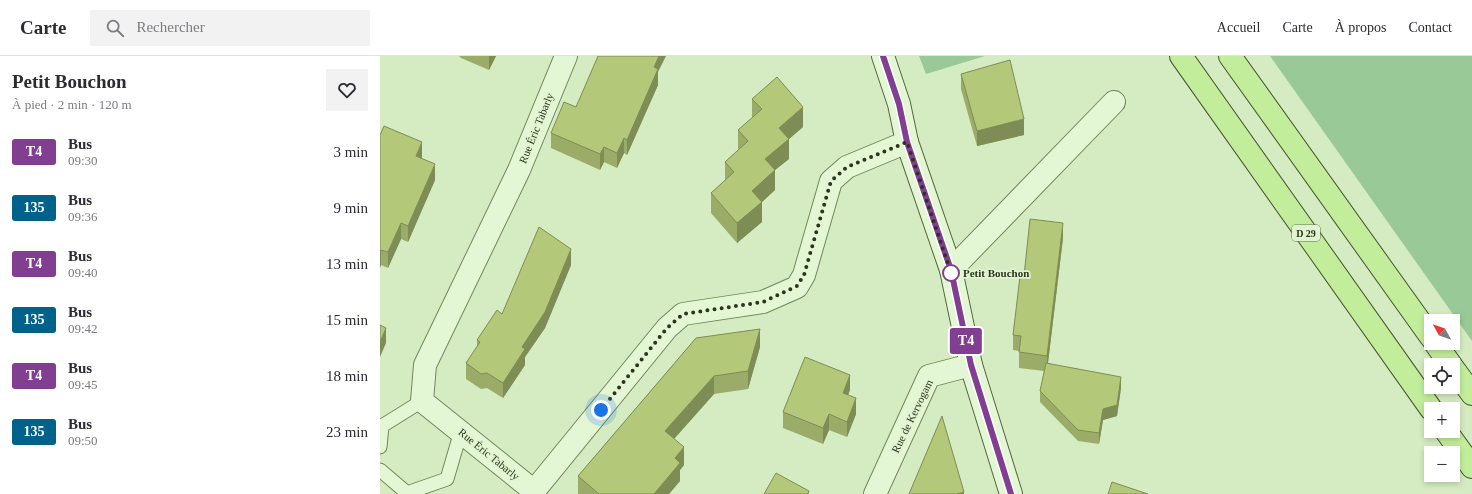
<!DOCTYPE html>
<html lang="fr">
<meta charset="utf-8">
<style>
:root{--surface:#fff;--page:#f2f2f3;--text:#2b2b33;--muted:#7c7c81;--line:#e1e1e2}
body{margin:0;font-family:Georgia,serif;background:var(--page);color:var(--text);height:100vh;display:flex;flex-direction:column;font-size:15px;white-space:nowrap}
*{box-sizing:border-box;margin:0}
p{font-size:13px;color:var(--muted)}
.icon{flex:none;width:22px;height:22px;fill:none;stroke:currentColor;stroke-width:2;stroke-linecap:round;stroke-linejoin:round}
.map{position:relative;flex:1;overflow:hidden}
.drawer{display:flex;flex-direction:column;background:var(--surface);width:380px}
.drawer>*{flex:none}
.badge{padding:0 8px;border-radius:3px;font-size:14px;line-height:26px}
.needle{width:26px;rotate:310deg}
.controls{position:absolute;left:1044px;top:258px;display:grid;gap:8px}
.controls a{display:grid;place-items:center;width:36px;height:36px;border-radius:0px;background:var(--surface);box-shadow:0 2px 6px #0003;font-size:20px}
.you{position:absolute;width:20px;height:20px;margin:-10px;border:3px solid #fff;border-radius:50%;background:#1a73e8;box-shadow:0 0 0 6px #1a73e833}
.map>.badge{position:absolute;translate:-50% -50%;box-shadow:0 0 0 2px #fff}
.round{display:grid;place-items:center;flex:none;width:42px;height:42px;border-radius:0px;background:var(--page)}
.summary{display:flex;align-items:center;justify-content:space-between;height:68px;padding:0 12px}
h1{font-size:19px;font-weight:700;line-height:30px}
ul{padding:0;list-style:none}
li{display:flex;align-items:center;gap:12px;height:56px;padding:0 12px}
li div{flex:1}
li b{display:block;font-size:15px}
li em{font-style:normal}
li .badge{min-width:44px;font-weight:700;text-align:center}
header{display:flex;align-items:center;gap:24px;box-sizing:border-box;height:56px;padding:0 20px;background:var(--surface);border-bottom:1px solid var(--line)}
header strong{font-size:19px}
nav{display:flex;gap:22px;margin-inline-start:auto;font-size:14px}
.search{width:280px;height:36px;background:var(--page);display:flex;align-items:center;gap:10px;box-sizing:border-box;padding:0 14px;border-radius:0px;color:var(--muted);font-size:15px}
main{display:flex;flex:1;min-height:0}
.map>svg:first-child{display:block}
.green{fill:#98c996}
.lines{fill:none;stroke-linecap:round;stroke-linejoin:round}
.lane-casing{stroke:#75855a;stroke-width:15}
.street-casing{stroke:#75855a;stroke-width:24}
.secondary-casing{stroke:#58663d;stroke-width:24}
.primary-casing{stroke:#47522e;stroke-width:24}
.lane{stroke:#e4f7d5;stroke-width:13}
.street{stroke:#e4f7d5;stroke-width:22}
.secondary{stroke:#e4f7d5;stroke-width:22}
.primary{stroke:#c2ee9b;stroke-width:22}
.wall{fill:#9bac68}
.shaded-wall{fill:#7e8c55}
.building{fill:#b4c879;stroke:#7e8c55}
.line-casing{stroke:#fff;stroke-width:9}
.line{stroke:#823f91;stroke-width:6}
.walk{stroke:#2d351e;stroke-width:4;stroke-dasharray:0 7.2}
.stop-dot{fill:#fff;stroke:#823f91;stroke-width:2}
.labels{text-anchor:middle;dominant-baseline:central;stroke-width:3.5;stroke-linejoin:round;paint-order:stroke}
.shield{fill:#e0f4d1;stroke:#636e54;stroke-width:1}
.shield-label{font-size:10px;font-weight:bold;fill:#2d351e}
.street-label{font-size:11px;fill:#2d351e;stroke:#e0f4d1}
.stop-label{font-size:11px;font-weight:bold;fill:#2d351e;stroke:#e0f4d1;text-anchor:start}
</style>
<header>
<strong>Carte</strong>
<div class="search"><svg class="icon" aria-label="search" viewBox="0 0 24 24"><circle cx="10" cy="10" r="6"/><path d="M15 15l6 6"/></svg>Rechercher</div>
<nav><a>Accueil</a><a>Carte</a><a>À propos</a><a>Contact</a></nav>
</header>
<main>
<section class="drawer">
<div class="summary"><div><h1>Petit Bouchon</h1><p>À pied · 2 min · 120 m</p></div><a class="round"><svg class="icon" aria-label="heart" viewBox="0 0 24 24"><path d="M12 20l-8-8c-3-5 5-10 8-4 3-6 11-1 8 4z"/></svg></a></div>
<ul>
<li><span class="badge" style="background:#823f91;color:#fff">T4</span><div><b>Bus</b><p>09:30</p></div><em>3 min</em></li>
<li><span class="badge" style="background:#00628b;color:#fff">135</span><div><b>Bus</b><p>09:36</p></div><em>9 min</em></li>
<li><span class="badge" style="background:#823f91;color:#fff">T4</span><div><b>Bus</b><p>09:40</p></div><em>13 min</em></li>
<li><span class="badge" style="background:#00628b;color:#fff">135</span><div><b>Bus</b><p>09:42</p></div><em>15 min</em></li>
<li><span class="badge" style="background:#823f91;color:#fff">T4</span><div><b>Bus</b><p>09:45</p></div><em>18 min</em></li>
<li><span class="badge" style="background:#00628b;color:#fff">135</span><div><b>Bus</b><p>09:50</p></div><em>23 min</em></li>
</ul>
</section>
<div class="map">
<svg width="1092" height="438" viewBox="0 0 1092 438">
<rect width="100%" height="100%" fill="#d5ecc2"/>
<g class="green">
<path d="M539 0H605L546 18Z"/>
<path d="M890 0H1092V285Z"/>
</g>
<g class="lines">
<g class="lane-casing">
<g id="lane">
<path d="M0 391 2 370 42 345"/>
<path d="M0 414 27 437 67 423 81 375"/>
</g>
</g>
<g class="street-casing">
<g id="street">
<path d="M186 0 139 114 45 309 42 345 154 435 287 272 303 258 383 246 417 231 424 219 451 125 467 111 527 86"/>
<path d="M571 214 734 46"/>
<path d="M495 438 549 320 591 309"/>
</g>
</g>
<g class="secondary-casing">
<path id="secondary" d="M503 0 519 48 527 86 571 214 591 309 631 438"/>
</g>
<g class="primary-casing">
<g id="primary">
<path d="M801 0 1051 353"/>
<path d="M850 0 1051 281"/>
<path d="M1055 287 1071 309"/>
<path d="M1073 312 1092 338"/>
<path d="M1066 375 1092 411"/>
</g>
</g>
<use href="#lane" class="lane"/>
<use href="#street" class="street"/>
<use href="#secondary" class="secondary"/>
<use href="#primary" class="primary"/>
</g>
<g class="wall">
<path d="M79 0H116L109 14 81 2Z"/>
<path d="M278 16V29L247 99 244 97 237 112 224 106 220 114 171 92V77L196 51Z"/>
<path d="M581 18 644 79 597 90 581 33Z"/>
<path d="M372 43 423 71 409 83V103L395 114V134L382 146V166L357 187 331 157V137L345 125V106L358 94V74L372 62Z"/>
<path d="M0 79 42 102 55 124 28 186 21 183 8 212 1 209 0 212Z"/>
<path d="M683 182 668 307 741 332 737 360 723 364 719 388 698 385 660 346V335L664 315 639 312V295L633 294V279L644 220Z"/>
<path d="M191 209 165 272 145 301V309L123 342 107 332 101 333 86 323V307L97 291V284L122 258Z"/>
<path d="M316 282 380 291 368 333 334 338 294 383 304 409 300 414V425L289 438H198V420Z"/>
<path d="M470 334 468 339 476 358 467 381 449 374 443 388 403 372V356Z"/>
</g>
<g class="shaded-wall">
<path d="M109 0H116L109 14Z"/>
<path d="M279 0H286L278 16V29L247 99V84L274 11Z"/>
<path d="M423 51V71L409 83V103L395 114V134L382 146V166L357 187V167L399 72Z"/>
<path d="M644 63V79L597 90V75Z"/>
<path d="M244 82V97L237 112V97Z"/>
<path d="M42 86V102L36 115V100Z"/>
<path d="M224 91V106L220 114V98Z"/>
<path d="M55 108V124L28 186V170Z"/>
<path d="M21 167V183L8 212V196Z"/>
<path d="M683 167V182L667 315V300Z"/>
<path d="M191 193V209L165 272 145 301V309L123 342V327Z"/>
<path d="M1 194V209L0 212V196Z"/>
<path d="M6 272V287L0 301V286Z"/>
<path d="M380 273V291L368 333V315Z"/>
<path d="M470 319V334L463 352V337Z"/>
<path d="M334 320V338L285 393V375Z"/>
<path d="M741 321V332L737 360 723 364 719 388V377L723 353Z"/>
<path d="M476 342V358L467 381V366Z"/>
<path d="M449 358V374L443 388V372Z"/>
<path d="M304 391V409L300 414V425L289 438H274L295 402Z"/>
<path d="M584 436V438H576Z"/>
</g>
<g class="building">
<path d="M218 0H279L274 11 278 13 247 84 244 82 237 97 224 91 220 98 171 77 184 46 196 51Z"/>
<path d="M630 4 644 63 597 75 581 18Z"/>
<path d="M397 21 423 51 399 72 409 83 385 103 395 114 372 135 382 146 357 167 331 137 354 116 345 106 368 85 358 74 382 53 372 43Z"/>
<path d="M4 70 42 86 36 100 55 108 28 170 21 167 8 196 1 194 0 196V79Z"/>
<path d="M650 163 683 167 667 300 639 296 641 280 633 279 640 220H644Z"/>
<path d="M159 171 191 193 165 256 142 291 145 293 123 327 107 317 101 318 86 307 100 286 97 284 117 254 122 258Z"/>
<path d="M0 269 6 272 0 286Z"/>
<path d="M380 273 368 315 334 320 285 375 304 391 295 402 300 407 274 438H219L198 420 316 282Z"/>
<path d="M425 301 470 319 463 337 476 342 467 366 449 358 443 372 403 356Z"/>
<path d="M666 307 741 321 737 349 723 353 719 377 698 374 660 335Z"/>
<path d="M562 360 584 436 576 438H529Z"/>
<path d="M396 417 429 435 428 438H384Z"/>
<path d="M732 426 768 438H728Z"/>
</g>
<g class="lines">
<g class="line-casing">
<path id="line" d="M503 0 519 48 527 86 571 214 591 309 631 438"/>
</g>
<use href="#line" class="line"/>
<path class="walk" d="M221 354 287 272 303 258 383 246 417 230 424 219 451 125 467 111 527 86 571 217"/>
</g>
<circle class="stop-dot" cx="571" cy="217" r="8"/>
<g class="labels">
<rect class="shield" x="912" y="169" width="28" height="16" rx="3"/>
<g class="shield-label">
<text x="926" y="177">D 29</text>
</g>
<g class="street-label">
<text transform="translate(156 72) rotate(-68)">Rue Éric Tabarly</text>
<text transform="translate(532 360) rotate(-64)">Rue de Kervogam</text>
<text transform="translate(109 398) rotate(39)">Rue Éric Tabarly</text>
</g>
<g class="stop-label">
<text x="583" y="217">Petit Bouchon</text>
</g>
</g>
</svg>
<div class="controls">
<a><svg class="needle" viewBox="-14 -14 28 28"><path d="M0-13l5 13h-10z" fill="#e53935"/><path d="M0 13l5-13h-10z" fill="#7c7c81"/></svg></a>
<a><svg class="icon" aria-label="locate" viewBox="0 0 24 24"><circle cx="12" cy="12" r="6"/><path d="M12 2v4M12 18v4M2 12h4M18 12h4"/></svg></a>
<a>+</a>
<a>−</a>
</div>
<div class="you" style="left:221px;top:354px"></div>
<b class="badge" style="left:586px;top:285px;background:#823f91;color:#fff">T4</b>
</div>
</main>
